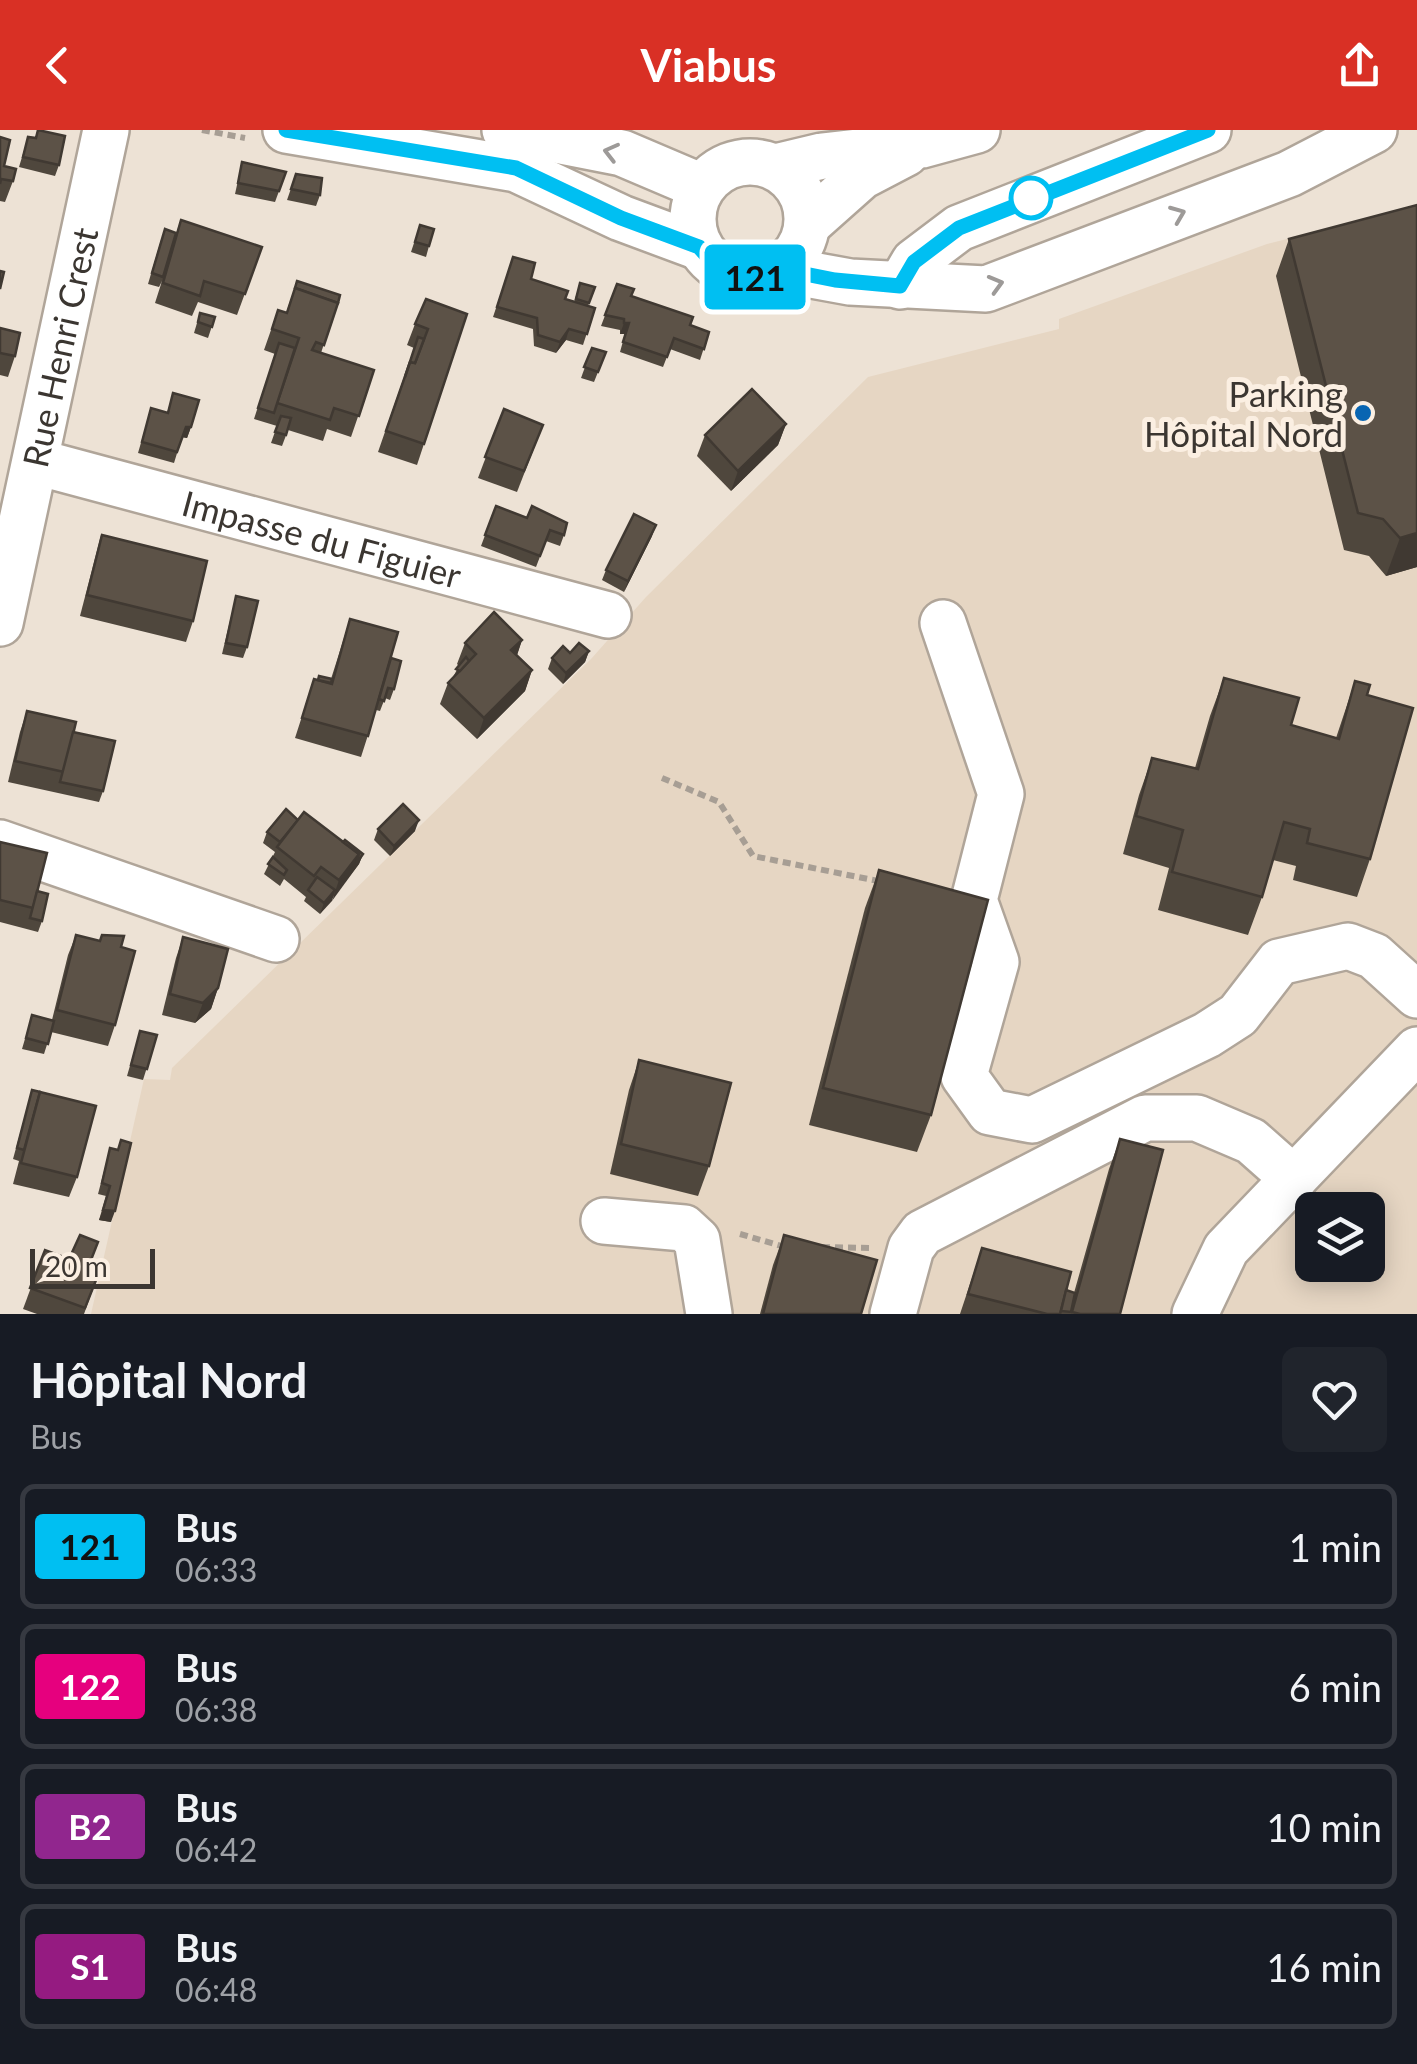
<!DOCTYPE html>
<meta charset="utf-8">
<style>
:root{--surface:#171b24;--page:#20242c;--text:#f1f3f6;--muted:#9ea1a6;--line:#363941;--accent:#d93025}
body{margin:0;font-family:Lato,sans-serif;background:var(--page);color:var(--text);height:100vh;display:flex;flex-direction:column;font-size:38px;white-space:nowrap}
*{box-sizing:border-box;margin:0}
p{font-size:32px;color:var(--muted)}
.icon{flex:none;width:55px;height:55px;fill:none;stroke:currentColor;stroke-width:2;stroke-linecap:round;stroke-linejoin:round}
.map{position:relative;height:1184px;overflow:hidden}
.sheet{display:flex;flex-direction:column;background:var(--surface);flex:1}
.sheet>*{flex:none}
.badge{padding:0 20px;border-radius:8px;font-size:35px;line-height:65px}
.tools{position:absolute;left:1295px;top:1062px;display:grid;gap:20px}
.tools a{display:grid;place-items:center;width:90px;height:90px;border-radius:15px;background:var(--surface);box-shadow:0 5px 25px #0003;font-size:50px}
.scale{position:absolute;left:30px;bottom:25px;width:125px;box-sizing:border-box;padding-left:10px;border:5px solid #3b3631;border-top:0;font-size:28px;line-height:35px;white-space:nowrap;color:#3b3631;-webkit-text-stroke:8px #fbefe2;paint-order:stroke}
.map>.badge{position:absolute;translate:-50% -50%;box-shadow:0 0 0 5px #fff}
.round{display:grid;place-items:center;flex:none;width:105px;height:105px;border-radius:15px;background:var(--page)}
.head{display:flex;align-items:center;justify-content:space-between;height:170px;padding:0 30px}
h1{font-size:48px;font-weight:700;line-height:75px}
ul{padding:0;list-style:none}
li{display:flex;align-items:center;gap:30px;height:125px;margin:0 20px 15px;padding:0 10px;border:5px solid var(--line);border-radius:15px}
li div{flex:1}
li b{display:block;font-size:38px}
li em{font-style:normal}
li .badge{min-width:110px;font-weight:700;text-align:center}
header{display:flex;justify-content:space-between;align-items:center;height:130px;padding:0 30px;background:var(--accent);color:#fff;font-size:45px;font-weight:700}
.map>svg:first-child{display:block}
.built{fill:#e6d6c3;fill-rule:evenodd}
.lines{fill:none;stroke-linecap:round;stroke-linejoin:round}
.minor-casing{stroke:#b0a599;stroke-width:50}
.path{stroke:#a79e94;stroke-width:6;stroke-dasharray:8 5;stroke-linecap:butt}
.minor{stroke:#fff;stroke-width:45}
.wall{fill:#4f473d}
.shaded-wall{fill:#403932}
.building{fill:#5c5247;stroke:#403932;stroke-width:2.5}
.oneway{stroke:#9d9a98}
.line-casing{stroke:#fff;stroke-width:22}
.line{stroke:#00bff2;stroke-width:15}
.stop-dot{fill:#fff;stroke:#00bff2;stroke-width:5}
.poi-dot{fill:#0865b2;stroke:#fbefe2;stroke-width:4}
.labels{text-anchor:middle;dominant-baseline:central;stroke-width:10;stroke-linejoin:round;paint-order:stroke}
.street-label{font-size:35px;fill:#3b3631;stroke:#fbefe2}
.poi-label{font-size:35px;fill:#3b3631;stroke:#fbefe2;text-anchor:end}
</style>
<header><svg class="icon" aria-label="back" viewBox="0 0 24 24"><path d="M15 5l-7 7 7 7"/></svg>Viabus<svg class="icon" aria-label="share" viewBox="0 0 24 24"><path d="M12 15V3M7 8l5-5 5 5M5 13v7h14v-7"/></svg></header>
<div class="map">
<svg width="1417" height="1184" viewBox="0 0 1417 1184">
<rect width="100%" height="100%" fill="#ede2d5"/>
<path class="built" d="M1295 107 1417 109V1184H91L144 949 170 950 172 938 591 529 646 467 868 247 1059 199V189L1267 114ZM1312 1080H1368V1135H1312Z"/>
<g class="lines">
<g class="minor-casing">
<g id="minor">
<path d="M286 0 516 39 621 88 699 117"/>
<path d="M505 0 622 23 702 57"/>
<circle cx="750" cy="89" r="57"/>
<path d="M776 37 822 26 922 15 977 0"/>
<path d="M808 94 862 46 906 23"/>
<path d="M779 139 850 152 986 159 1289 44 1374 0"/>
<path d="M900 156 914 132 959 98 1208 0"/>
<path id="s1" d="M37 332 608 485"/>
<path id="s2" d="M0 493 106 0"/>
<path d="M943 493 1001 664 974 770 996 832 964 946 990 982 1032 990 1207 905 1238 885 1279 832 1348 816 1374 826 1417 865"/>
<path d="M0 713 276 809"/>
<path d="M604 1091 684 1098 697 1110 709 1184"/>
<path d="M893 1184 911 1118 922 1103 1145 988H1197L1251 1011 1294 1049"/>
<path d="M1195 1184 1226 1119 1417 920"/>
</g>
</g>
<g class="path">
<path d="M202 0 245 8"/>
<path d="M662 648 719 672 753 726 883 752"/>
<path d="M740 1104 785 1117"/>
<path d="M822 1117 870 1118"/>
</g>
<use href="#minor" class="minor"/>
</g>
<g class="wall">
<path d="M38 0 59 35 55 46 19 37 28 7 35 8Z"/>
<path d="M0 7 4 36 13 51 5 72 0 71Z"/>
<path d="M242 32 286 42 275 72 235 64Z"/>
<path d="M296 44 320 65 316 76 287 70Z"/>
<path d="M1417 75V437L1386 446 1369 426 1344 420 1276 146 1289 109Z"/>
<path d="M181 90 262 117 237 185 198 172 192 186 155 173 162 151 159 157 148 154 161 110 174 109Z"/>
<path d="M420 95 429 116 426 127 411 122Z"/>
<path d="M513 127 531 149 565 169 574 172 580 153 595 157 588 176 595 178 583 215 566 210 556 223 534 216 533 199 493 187Z"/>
<path d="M297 151 340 165 321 223 374 240 351 307 327 299 323 311 288 300 282 316 271 313 277 296 254 289 275 224 264 220 278 180 286 183Z"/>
<path d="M617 154 631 166 690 195 709 202 700 230 670 219 663 237 620 222 625 204H620V200L601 196Z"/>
<path d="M200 183 215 187 208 208 194 203Z"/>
<path d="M467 184 417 335 378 322 414 218 407 215 415 194Z"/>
<path d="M0 198 15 226 8 247 0 245Z"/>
<path d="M592 218 606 222 594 252 581 248Z"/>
<path d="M173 263 191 297 187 308 182 307 174 333 138 323 151 278 167 283Z"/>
<path d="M504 279 543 295 517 362 478 348Z"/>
<path d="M786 294 778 315 731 361 697 326 705 305Z"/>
<path d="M496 376 564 405 560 416 546 411 536 437 481 416Z"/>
<path d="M101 405 193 491 186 512 80 486Z"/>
<path d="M652 406 624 462 602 450 606 440Z"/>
<path d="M236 466 247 517 243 528 222 524Z"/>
<path d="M350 489 391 528 394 559 390 570 385 568 380 581 376 580 361 627 295 608 314 549H331Z"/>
<path d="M522 510 517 525 532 540 525 561 477 609 440 574 448 553 453 547 459 536 457 534 465 513Z"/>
<path d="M589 521 585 532 563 554 548 539 552 528 570 523Z"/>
<path d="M1224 548 1291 595 1336 608 1355 551 1367 565 1370 729 1357 767 1293 750 1296 736 1273 730 1262 767 1248 805 1158 780 1169 738 1123 724 1139 665 1152 628 1195 638 1210 586Z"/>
<path d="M27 581 73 602 103 661 99 672 8 652 20 602Z"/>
<path d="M298 690 343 712 363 724 359 734 320 784 304 771 306 767 284 749 280 756 264 744 275 722 263 713 267 702Z"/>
<path d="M378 699 415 701 390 726 374 710Z"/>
<path d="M0 712 37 761 42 791 38 802 0 792Z"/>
<path d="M879 740 931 985 917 1022 809 995 865 778Z"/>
<path d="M76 805 121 817 115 895 108 916 51 902 44 924 22 919 32 885 52 890 68 825Z"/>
<path d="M183 807 218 858 211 879 195 893 162 885 176 828Z"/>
<path d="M140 901 157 905 143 950 127 946Z"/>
<path d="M639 930 709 1036 698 1066 610 1044 629 960Z"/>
<path d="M32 960 77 1047 69 1067 13 1054 19 1031 13 1029Z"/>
<path d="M1120 1009V1184H960L982 1118 1066 1160 1074 1163 1109 1039Z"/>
<path d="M110 1018 111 1092 99 1090 106 1066 98 1064Z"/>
<path d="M784 1105 861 1184H760L773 1135Z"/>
<path d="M45 1120 100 1140 84 1184H37L23 1179Z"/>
</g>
<g class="shaded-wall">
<path d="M624 193H629L625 204H620Z"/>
<path d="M569 199 566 210 556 223 560 212Z"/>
<path d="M786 294 778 315 731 361 738 341Z"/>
<path d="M186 297H191L187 308 182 307Z"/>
<path d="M656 395 652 406 624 462 628 451Z"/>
<path d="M1417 403V437L1386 446 1400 408Z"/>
<path d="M522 510 515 531 511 520Z"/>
<path d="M589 521 585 532 563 554 566 543Z"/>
<path d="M532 540 525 561 477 609 484 588Z"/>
<path d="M419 690 415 701 390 726 394 716Z"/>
<path d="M359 724H363L359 734 332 771 339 750Z"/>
<path d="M335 760 332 771 320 784 324 773Z"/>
<path d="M218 858 211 879 195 893 203 873Z"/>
<path d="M103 1080 115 1081 111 1092 99 1090Z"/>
</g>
<g class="building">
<path d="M38 0 65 6 59 35 23 27 28 7 36 8Z"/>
<path d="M0 7 10 10 4 36 16 39 13 51 1 49 0 54Z"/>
<path d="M242 32 286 42 279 61 238 53Z"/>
<path d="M296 44 322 48 320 65 291 59Z"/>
<path d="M1417 75V403L1400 408 1383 389 1358 383 1289 109Z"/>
<path d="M181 90 262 117 245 164 204 151 200 166 163 153Z"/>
<path d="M420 95 434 99 429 116 415 112Z"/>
<path d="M165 99 176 103 163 147 152 143Z"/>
<path d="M513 127 535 133 531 149 568 161 565 169 595 178 587 204 569 199 560 212 538 205 537 188 497 177Z"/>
<path d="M0 141 4 142 0 159Z"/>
<path d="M297 151 340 165 338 173 295 158Z"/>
<path d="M580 153 595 157 589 173 576 169Z"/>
<path d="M617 154 634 159 631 166 693 187 690 195 709 202 704 219 674 208 667 227 623 212 629 193H624V189L605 185Z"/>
<path d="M295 158 338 173 324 215 316 212 312 220 374 240 359 286 334 278 330 290 277 273 299 208 272 199 278 180 287 183Z"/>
<path d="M426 169 467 184 424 314 386 301 410 232 415 233 428 199 415 194Z"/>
<path d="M200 183 215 187 212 197 198 192Z"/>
<path d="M0 198 20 203 15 226 0 223Z"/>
<path d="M418 207 424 209 415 233 410 232 405 247Z"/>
<path d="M279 213 295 218 274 283 258 278Z"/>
<path d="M592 218 606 222 598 242 584 237Z"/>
<path d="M752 259 786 294 738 341 705 305Z"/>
<path d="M173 263 199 270 191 297H186L177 322 142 312 151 278 168 283Z"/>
<path d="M504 279 543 295 524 341 485 327Z"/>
<path d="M281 286 291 288 286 305 275 302Z"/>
<path d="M496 376 527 388 532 376 567 393 564 405 550 400 540 426 485 405Z"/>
<path d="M634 384 656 395 628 451 606 440Z"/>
<path d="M102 405 207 431 193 491 87 465Z"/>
<path d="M236 466 258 471 247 517 226 513Z"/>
<path d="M494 482 522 510 511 520 532 540 484 588 448 553 476 524 465 513Z"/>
<path d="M350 489 398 502 368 606 302 588 314 549 332 554Z"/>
<path d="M579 513 589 521 566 543 552 528 563 516 570 523Z"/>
<path d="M466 527 469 531 460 541 456 539Z"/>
<path d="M391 528 401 531 394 559 388 558 384 571 379 569Z"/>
<path d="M319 546 332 549 331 553 318 550Z"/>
<path d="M1224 548 1299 568 1291 595 1339 609 1355 551 1370 555 1367 565 1413 578 1370 729 1307 713 1310 699 1284 692 1262 767 1172 742 1183 700 1136 686 1152 628 1198 639Z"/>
<path d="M27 581 76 592 64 642 15 631Z"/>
<path d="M73 602 115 611 103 661 60 652Z"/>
<path d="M403 674 419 690 394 716 378 699Z"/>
<path d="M286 679 298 690 280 712 267 702Z"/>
<path d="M304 682 359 724 339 750 321 737 314 746 277 717Z"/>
<path d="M345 710 363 724 356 734 359 724 343 712Z"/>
<path d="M0 712 47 723 33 778 0 770Z"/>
<path d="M273 727 287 740 284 745 268 734Z"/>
<path d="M879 740 988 770 931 985 823 958Z"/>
<path d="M317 747 335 760 324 773 308 760Z"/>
<path d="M37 761 48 764 42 791 30 788Z"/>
<path d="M76 805 100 811 102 805 124 806 121 817 135 821 115 895 57 880Z"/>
<path d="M183 807 228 819 218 858 203 873 170 864Z"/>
<path d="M32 885 54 891 48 914 26 908Z"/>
<path d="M140 901 157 905 147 939 131 935Z"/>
<path d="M639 930 731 953 709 1036 621 1014Z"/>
<path d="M32 960 40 962 24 1020 17 1018Z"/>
<path d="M40 962 96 976 77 1047 21 1033Z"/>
<path d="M1120 1009 1163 1020 1120 1184H1080L1072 1182Z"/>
<path d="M121 1010 131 1013 115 1081 103 1080 110 1056 102 1053 110 1018 118 1020Z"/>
<path d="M80 1105 98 1112 89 1135 100 1140 85 1178 30 1158 45 1120 69 1129Z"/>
<path d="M784 1105 877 1130 861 1184H763Z"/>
<path d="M982 1118 1071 1142 1060 1184H1047L968 1164Z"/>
<path d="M1066 1160 1075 1163 1071 1182 1061 1181Z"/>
</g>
<defs><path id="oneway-chevron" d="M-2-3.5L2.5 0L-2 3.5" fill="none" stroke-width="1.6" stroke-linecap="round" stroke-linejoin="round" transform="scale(2.5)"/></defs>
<g class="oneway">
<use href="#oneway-chevron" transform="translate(611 22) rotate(-166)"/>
<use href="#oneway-chevron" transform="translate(1178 84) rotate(-22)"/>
<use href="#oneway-chevron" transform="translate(996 154) rotate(-16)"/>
</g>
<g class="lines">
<g class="line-casing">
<path id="line" d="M286 0 516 38 621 88 699 117 714 134 734 145 758 147 780 139 835 150 900 156 914 132 959 98 1208 0"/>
</g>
<use href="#line" class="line"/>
</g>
<circle class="stop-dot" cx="1031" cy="68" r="20"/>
<circle class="poi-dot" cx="1363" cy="283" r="10"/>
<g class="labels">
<g class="street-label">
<text stroke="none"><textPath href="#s2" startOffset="282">Rue Henri Crest</textPath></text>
<text stroke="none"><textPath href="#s1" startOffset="295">Impasse du Figuier</textPath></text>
</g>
<g class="poi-label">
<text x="1343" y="263">Parking<tspan x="1343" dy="40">Hôpital Nord</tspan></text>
</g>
</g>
</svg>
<div class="tools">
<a><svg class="icon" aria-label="layers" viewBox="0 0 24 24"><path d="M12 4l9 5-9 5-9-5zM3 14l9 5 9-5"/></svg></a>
</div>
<div class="scale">20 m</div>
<b class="badge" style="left:755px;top:147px;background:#00bff2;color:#111">121</b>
</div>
<section class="sheet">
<div class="head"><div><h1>Hôpital Nord</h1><p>Bus</p></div><a class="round"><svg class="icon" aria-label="heart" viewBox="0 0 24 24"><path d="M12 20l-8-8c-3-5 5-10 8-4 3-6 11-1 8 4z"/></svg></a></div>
<ul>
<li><span class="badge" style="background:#00bff2;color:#111">121</span><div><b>Bus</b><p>06:33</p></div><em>1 min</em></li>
<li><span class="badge" style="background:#e6007e;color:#fff">122</span><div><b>Bus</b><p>06:38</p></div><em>6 min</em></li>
<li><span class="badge" style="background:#91268e;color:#fff">B2</span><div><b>Bus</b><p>06:42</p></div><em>10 min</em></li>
<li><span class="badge" style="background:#951b81;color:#fff">S1</span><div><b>Bus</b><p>06:48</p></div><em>16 min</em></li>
</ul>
</section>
